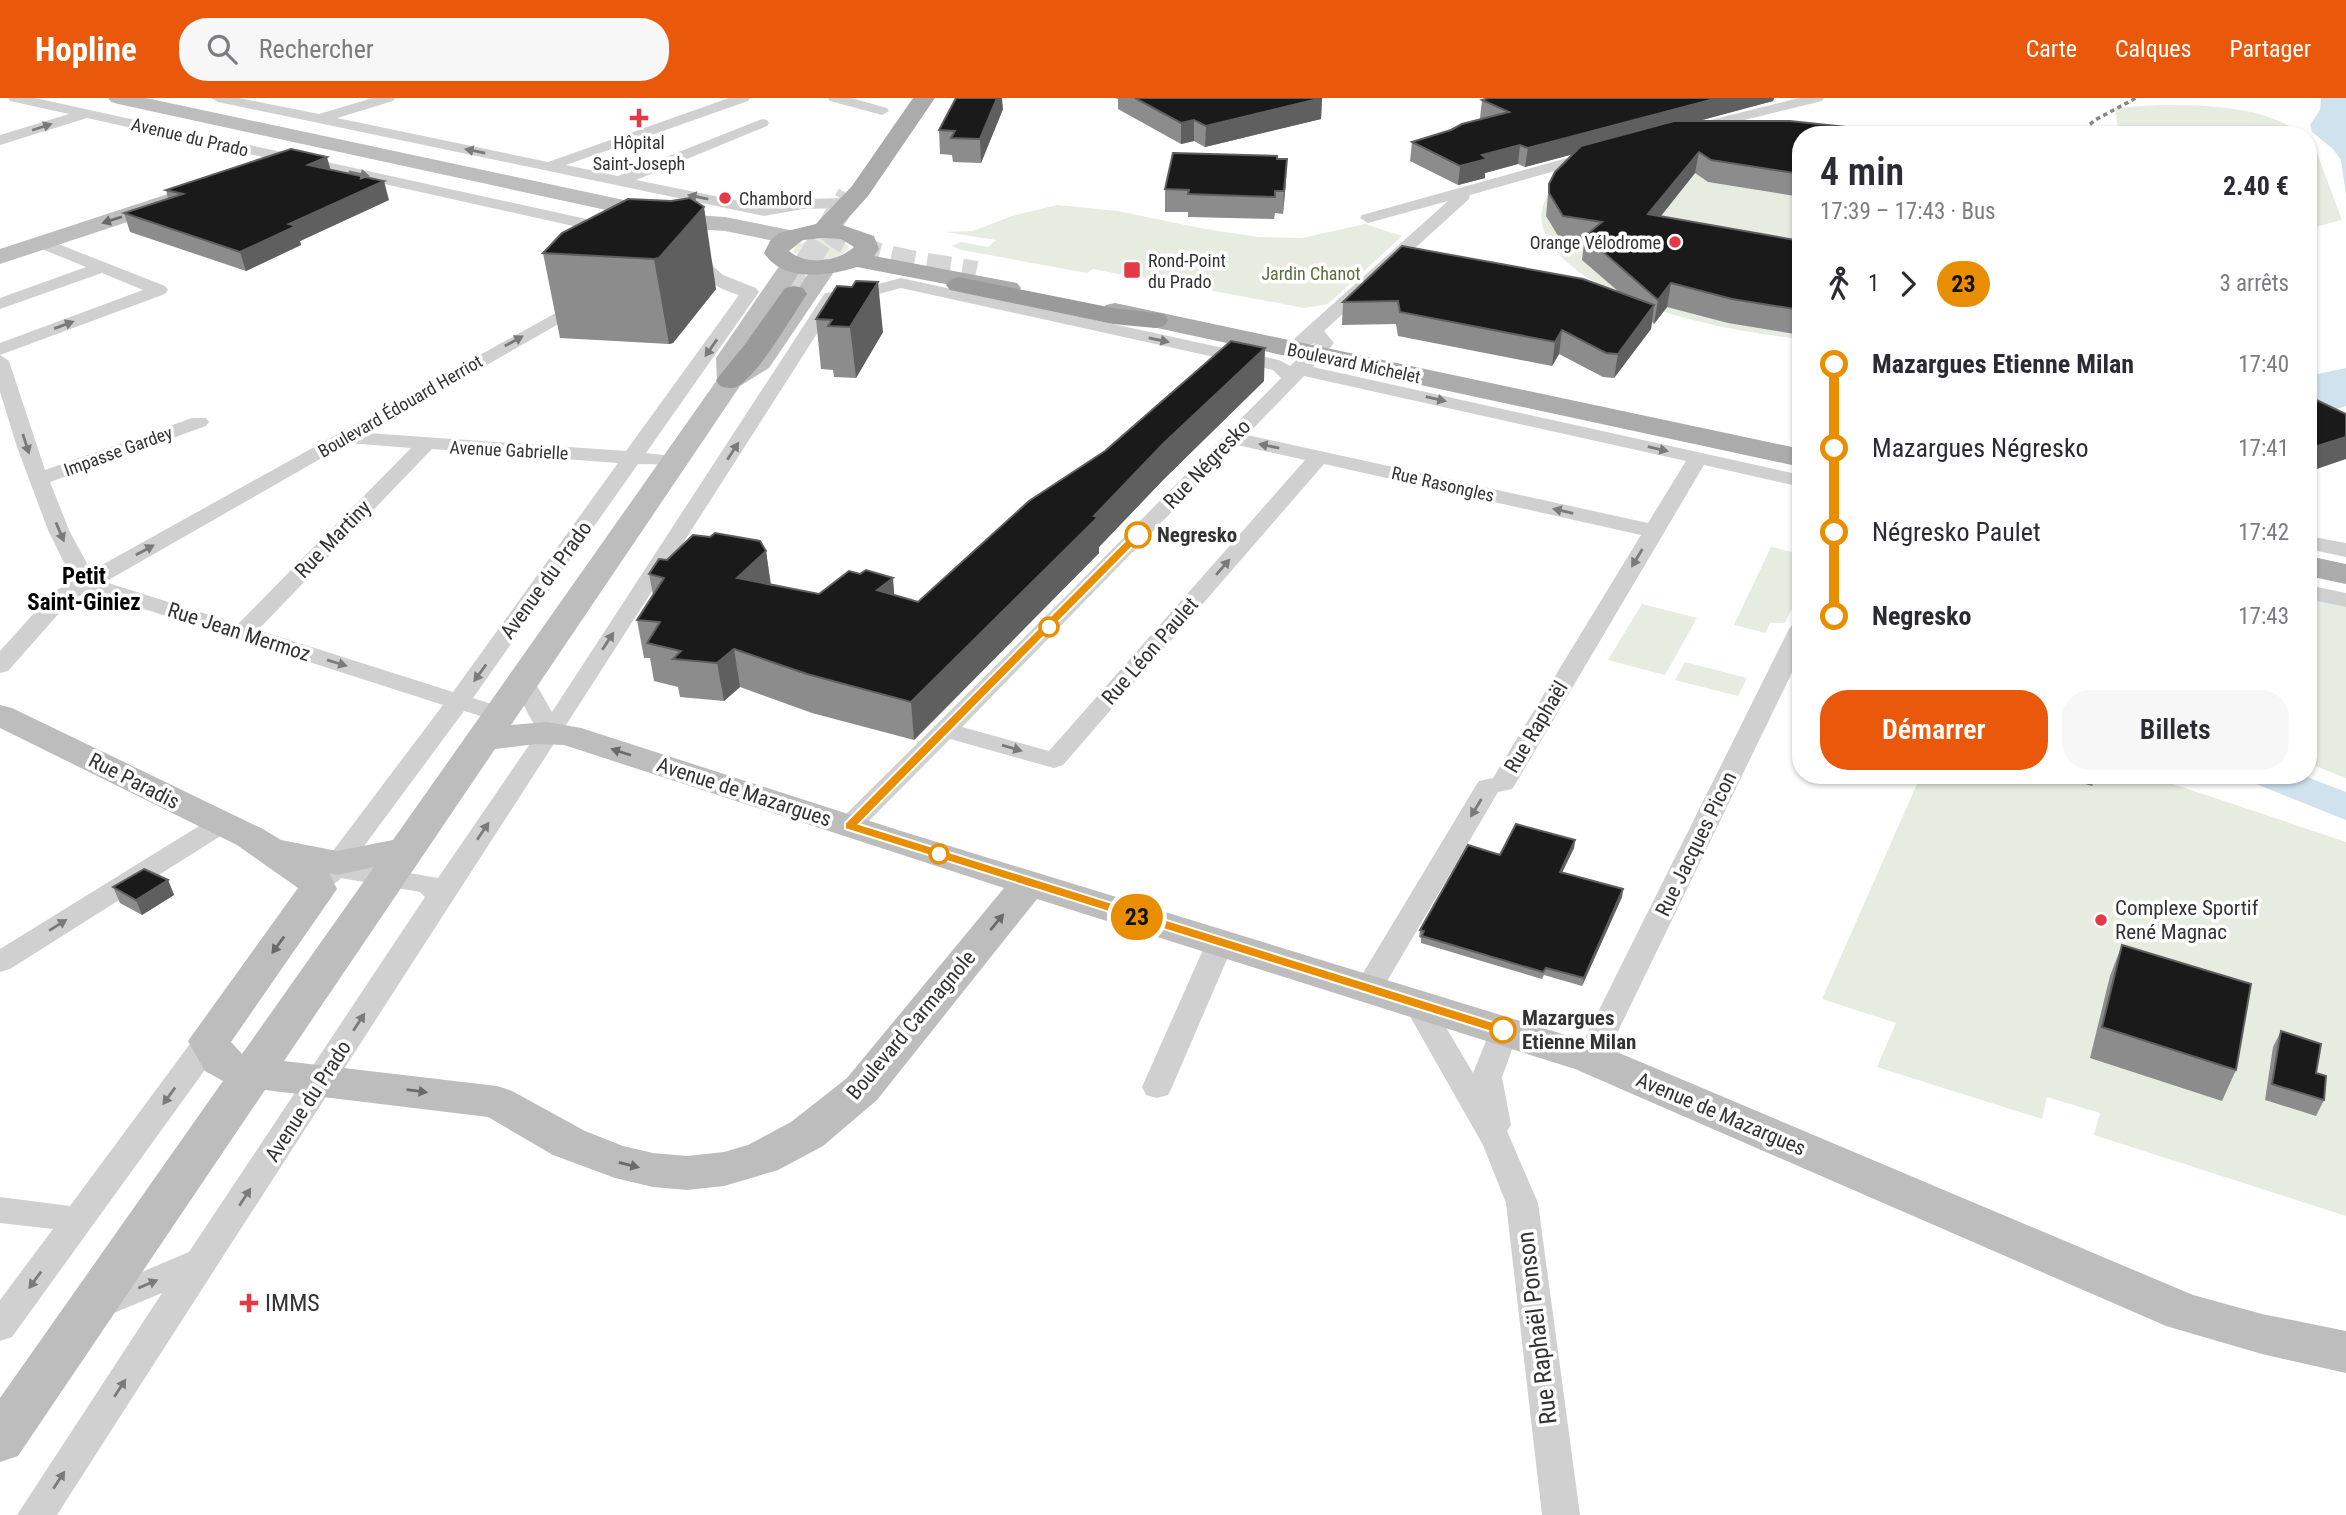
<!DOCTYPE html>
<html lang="fr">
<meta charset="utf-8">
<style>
:root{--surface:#fff;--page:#f7f7f7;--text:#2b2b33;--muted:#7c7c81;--accent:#ea580c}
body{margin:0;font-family:"Roboto Condensed",sans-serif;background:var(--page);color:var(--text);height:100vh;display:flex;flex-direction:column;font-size:26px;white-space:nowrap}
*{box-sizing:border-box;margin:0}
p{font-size:23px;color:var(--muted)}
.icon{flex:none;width:38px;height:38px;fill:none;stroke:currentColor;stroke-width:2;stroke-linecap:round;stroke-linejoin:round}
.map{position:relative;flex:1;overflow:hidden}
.panel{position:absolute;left:1792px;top:28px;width:525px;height:658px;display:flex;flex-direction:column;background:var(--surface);border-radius:28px;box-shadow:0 2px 5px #0004}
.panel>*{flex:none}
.badge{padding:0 14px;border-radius:23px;font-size:24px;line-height:46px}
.map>.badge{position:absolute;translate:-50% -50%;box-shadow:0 0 0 4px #fff}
.legs{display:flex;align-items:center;gap:10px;height:77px;padding:0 28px;font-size:23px}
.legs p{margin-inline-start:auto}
.headline{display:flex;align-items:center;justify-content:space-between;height:119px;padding:0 28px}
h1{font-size:38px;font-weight:600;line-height:52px}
.button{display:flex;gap:14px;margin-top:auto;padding:14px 28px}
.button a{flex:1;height:80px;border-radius:28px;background:var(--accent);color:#fff;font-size:28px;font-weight:600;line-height:80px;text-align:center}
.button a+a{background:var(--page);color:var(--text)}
ul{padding:0 28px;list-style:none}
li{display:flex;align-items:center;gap:24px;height:84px;font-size:26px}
li i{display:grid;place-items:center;width:10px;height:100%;margin:0 9px;background:currentColor}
li i::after{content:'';width:18px;height:18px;margin:-9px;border:5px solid;border-radius:50%;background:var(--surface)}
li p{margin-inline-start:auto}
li:first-child i{background:linear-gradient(#0000 50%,currentColor 0)}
li:last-child i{background:linear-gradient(currentColor 50%,#0000 0)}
header{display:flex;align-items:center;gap:42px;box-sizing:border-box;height:98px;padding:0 35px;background:var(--accent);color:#fff}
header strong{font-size:33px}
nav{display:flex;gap:38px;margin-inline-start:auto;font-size:24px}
.search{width:490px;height:63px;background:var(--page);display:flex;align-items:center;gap:18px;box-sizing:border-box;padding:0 24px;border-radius:28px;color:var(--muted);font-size:26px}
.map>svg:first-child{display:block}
.green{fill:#e6ecdf}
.water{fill:#cfe2ee}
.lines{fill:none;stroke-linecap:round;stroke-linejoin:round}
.highway-tunnel{stroke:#d6d6d6;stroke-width:24;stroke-dasharray:24 12;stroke-linecap:butt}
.street{fill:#d0d0d0;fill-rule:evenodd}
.secondary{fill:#bdbdbd;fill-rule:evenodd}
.primary{fill:#ababab;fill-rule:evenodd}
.highway{fill:#9a9a9a;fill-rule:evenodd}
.rail{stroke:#888;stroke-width:3.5;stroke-dasharray:4.5 3.5;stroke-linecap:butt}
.wall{fill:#8c8c8c}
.shaded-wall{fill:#5f5f5f}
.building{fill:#1a1a1a;stroke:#5f5f5f;stroke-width:2}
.oneway{fill:#7a7a7a}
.oneway2{fill:#6a6a6a}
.line-1{fill:#e98e00;stroke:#fff;stroke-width:2}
.poi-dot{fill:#e63946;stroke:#fff;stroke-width:2.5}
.stop-1-dot{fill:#fff;stroke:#e98e00;stroke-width:3.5}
.labels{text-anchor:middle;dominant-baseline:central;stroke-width:7;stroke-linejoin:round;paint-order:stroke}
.far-street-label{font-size:18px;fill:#333;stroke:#fff}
.far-poi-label{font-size:18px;fill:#333;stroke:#fff;text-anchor:start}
.far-park-label{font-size:18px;fill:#56703f;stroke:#fff}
.street-label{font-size:21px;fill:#333;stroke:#fff}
.stop-label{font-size:21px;font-weight:bold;fill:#333;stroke:#fff;text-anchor:start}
.poi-label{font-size:21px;fill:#333;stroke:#fff;text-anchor:start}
.neighbourhood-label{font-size:23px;font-weight:bold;fill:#000;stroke:#fff}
.near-poi-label{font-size:24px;fill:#333;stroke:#fff;text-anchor:start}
.near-street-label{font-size:24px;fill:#333;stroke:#fff}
</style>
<header>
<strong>Hopline</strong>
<div class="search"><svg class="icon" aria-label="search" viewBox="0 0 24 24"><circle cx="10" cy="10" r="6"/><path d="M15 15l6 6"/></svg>Rechercher</div>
<nav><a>Carte</a><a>Calques</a><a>Partager</a></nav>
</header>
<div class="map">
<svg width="2346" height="1417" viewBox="0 0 2346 1417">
<rect width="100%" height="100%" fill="#fff"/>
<g class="green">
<path d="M2158 7C2204 7 2264 7 2303 37H2119L2115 10Z"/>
<path d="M2308 41 2314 47 2342 122 2308 131Z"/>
<path d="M1801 42V241C1728 233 1600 210 1553 149 1540 132 1537 113 1549 95Z"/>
<path d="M1057 107 1118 113 1205 131 1259 139 1302 140 1365 126 1402 138 1328 206 1304 210 1140 179 1135 174 1124 177 1093 171 1087 175 962 152 952 148 961 144 988 149 996 142 946 134 973 133 1012 118Z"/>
<path d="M820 140 843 143 849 149C840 165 805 167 793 153L798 146Z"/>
<path d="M1771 449 1801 456V491L1785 525H1770L1765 535 1734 527Z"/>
<path d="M2308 498 2346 506V680L2308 665Z"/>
<path d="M1642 506 1697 520 1665 577 1608 562Z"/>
<path d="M1685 564 1747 580 1738 598 1675 582Z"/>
<path d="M1921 677H2146L2346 744V1118L2094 1037 2100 1015 2047 999 2042 1021 1877 969 1896 925 1822 901Z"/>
</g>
<g class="water">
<path d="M2321 0H2346V97L2341 62 2333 51 2312 34 2310 27 2320 12Z"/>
<path d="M2346 270V308L2308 320V278Z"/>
<path d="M2234 677H2302L2346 694V722Z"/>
</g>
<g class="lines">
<g class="highway-tunnel">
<path d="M827 129C853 161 936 167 976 175"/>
<path d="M788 195 849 97"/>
</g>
<g class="street">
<path d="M8 0H35L614 127 622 132 614 137 87 20 0 47V37L69 16 10 3Z"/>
<path d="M211 0H239L319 16 373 0H395L393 3 337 20 548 64 729 0H750L748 3 566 67 618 78 762 21 767 22 769 25 767 28 636 82 764 108 803 101 848 100 856 105 848 110 803 111 764 118 218 4Z"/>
<path d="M828 0H851L887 10 889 13 882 17 830 3Z"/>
<path d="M1799 0H1824L1822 3 1687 36 1680 32 1682 29Z"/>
<path d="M1596 52 1601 54 1604 57 1601 60 1470 97 1469 101 1324 233 1334 245 1313 269 1801 377V389L1704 367 1516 685 1512 691 1498 694 1379 897 1369 900 1359 897 1354 890 1475 689 1479 683 1493 680 1641 437 1324 366 1063 667 1054 670 950 641 858 734 849 736 840 734 836 728 840 722 1067 497 1281 280 1273 272 901 190 860 201 837 204C579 610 316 1012 57 1417H17L162 1195 97 1222 85 1218 80 1208 85 1198 189 1154 425 799 420 794 341 780C335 788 327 787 318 784L314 778 443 607 88 493 69 504 8 573 0 575V553L53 494 73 483 48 432 17 349 0 294V257L9 263 45 372 192 320H206L209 324 206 328 50 384 69 432 91 473 588 197 594 198 597 202 594 206 367 335 626 353 739 197C714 190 697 178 692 152L694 148H706L714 169 723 177 756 190 759 194 646 355 681 359 684 363 681 367 638 366 473 600 510 612 513 617 510 622 501 624 464 613 353 763 358 766 438 780 538 634 511 584 514 579 523 577 532 579 552 614 825 195 859 191 901 180 1279 262 1290 268 1315 245 1302 250 1295 248 1293 244 1295 240 1448 103 1368 125 1360 120 1362 117ZM1304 278 1686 363 1648 425 1247 337ZM348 345 411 350 238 526 105 484ZM1237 347 1305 362 1049 653 962 629ZM432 351 618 365 453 594 258 532Z"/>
<path d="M43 140 165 188 168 192 165 196 0 257V245L143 192 102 175 0 211V200L86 169 37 149 35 145Z"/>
<path d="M2308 438 2346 445V459L2308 451Z"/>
<path d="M2308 487 2346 495V509L2308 501Z"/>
<path d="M1801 524V556L1605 960 1601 968 1590 971 1579 968 1575 960 1789 531 1793 526Z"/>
<path d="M221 718 230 720 234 726 230 732 10 871 0 874V851L212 720Z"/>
<path d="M1220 835 1230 838 1234 845 1172 989 1168 997 1157 1000 1146 997 1142 989 1206 845 1210 838Z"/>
<path d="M1418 896 1428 899 1473 975 1493 926 1504 922 1515 926 1519 933 1502 979 1511 1027 1507 1033 1538 1105 1580 1417H1542L1506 1105 1483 1047 1403 906 1408 899Z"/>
<path d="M209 932 220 935 224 943 220 951 12 1239 0 1243V1202L53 1131 0 1125V1099L70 1108 198 935Z"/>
</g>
<g class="secondary">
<path d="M108 0H146L694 117 725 119 790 132 798 134 802 139 798 144 790 146 725 133 694 131 118 6 111 4Z"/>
<path d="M171 95 179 97 182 102 179 107 0 166V151Z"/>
<path d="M793 159 802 161 805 166 742 263 760 247 817 163 826 161 835 163 838 168 769 270 740 288 511 627 547 624 581 630 901 733 1605 949 2193 1197 2262 1216 2346 1233V1275L2262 1256 2166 1228 1575 971 1037 801 877 1002 823 1048 778 1072 724 1088 687 1092 653 1089 615 1080 553 1057 488 1019 265 992 18 1358 0 1364V1300L223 983 205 973 188 943 298 790 237 747 0 630V607L12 610 263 731 281 742 337 753 393 742 717 282 716 260 784 161ZM536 646 564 647 1004 790 847 980 791 1024 748 1047 724 1054 687 1058 653 1055 623 1048 585 1033 512 993 497 988 284 963 495 651ZM374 769 242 956 231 944 337 791 329 775 337 777Z"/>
</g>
<g class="primary">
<path d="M913 0H935L868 98 842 127 874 138 879 151 874 158 1017 185 1021 190 1017 195 1008 198 857 169C828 178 784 185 764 155L770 143 779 135 816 126 852 88ZM823 140 841 141 854 149C837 164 807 168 789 153L803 142Z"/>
<path d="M1115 205 1801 351V369L1106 219 1102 213 1106 207Z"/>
<path d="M2308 458 2346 466V486L2308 478Z"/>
</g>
<g class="highway">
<path d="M959 179 1113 210 1164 216 1168 222 1164 228 1155 230 1113 226 950 192 946 187 950 182Z"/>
<path d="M794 188 803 190 807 196C790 221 764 268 741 286 735 292 727 290 720 288L716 282 746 245 785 190Z"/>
</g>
<path class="rail" d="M2078 37 2095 22 2136 0"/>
</g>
<g class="wall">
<path d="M1115 0H1322L1321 21 1205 49 1194 43 1181 46 1118 11V1Z"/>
<path d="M1489 0H1774L1773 3 1699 23 1801 37V99L1708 84 1695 75 1661 118 1801 143V237L1728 225 1667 209 1654 226 1652 224 1651 231 1614 280 1603 279 1559 256 1552 268 1398 238 1396 226 1342 227 1343 204 1619 194 1582 162 1584 145 1560 141 1546 118 1549 86 1573 56 1525 69 1518 66 1485 75V80L1458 87 1410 63 1412 44 1451 32 1482 21 1480 20 1482 2Z"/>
<path d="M1003 11 981 65 953 64 952 57 940 56 939 32Z"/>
<path d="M1277 61 1286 83 1283 116 1275 115 1274 121 1188 119V114H1165V91Z"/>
<path d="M330 71 389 102 300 143 301 147 246 173 130 134 124 115 168 101 166 92Z"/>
<path d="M628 101 716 191 673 245 669 246 560 240 543 155Z"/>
<path d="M837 188 883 234 856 280 834 279 833 272 821 271 816 221Z"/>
<path d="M1264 283 1164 381 1099 449V455L914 642 812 615 740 589 724 603 680 599 678 589 654 583 650 560H644L637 522 653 497 649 476 667 462 766 453 771 486 819 496 860 476 894 497 918 504Z"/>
<path d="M2053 677H2096L2092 688Z"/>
<path d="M1575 742 1574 750 1562 774 1623 791 1622 799 1582 888 1544 877 1542 881 1421 845V840L1419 839 1420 832 1500 757Z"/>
<path d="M168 782 174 797 142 817 120 805 113 789Z"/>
<path d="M2122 847 2236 972 2222 1003 2090 960 2110 878Z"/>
<path d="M2281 933 2324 1002 2316 1018 2265 1002 2273 949Z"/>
</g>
<g class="shaded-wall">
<path d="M997 0H1002L1003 11 981 65 980 41Z"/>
<path d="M1322 0 1321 21 1205 49 1206 28Z"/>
<path d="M1718 0H1774L1773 3 1525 69 1528 50Z"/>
<path d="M1194 22V43L1181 46V25Z"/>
<path d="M1520 47 1518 66 1485 75V80L1458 87 1460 68 1482 57Z"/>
<path d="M1699 54 1695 75 1644 139 1648 116Z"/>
<path d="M327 59 332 77 308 67Z"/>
<path d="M1287 61 1286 83 1283 116 1284 93Z"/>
<path d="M384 83 389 102 300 143 301 147 246 173 240 154 289 126Z"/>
<path d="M704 109 716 191 673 245 669 246 654 161Z"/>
<path d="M878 184 883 234 856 280 850 229Z"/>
<path d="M1671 185 1667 209 1654 226 1658 202Z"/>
<path d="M1654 207 1651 231 1614 280 1618 256Z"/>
<path d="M1562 232 1559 256 1552 268 1555 244Z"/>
<path d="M1265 250 1264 283 1164 381 1099 449V455L914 642 911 604 1163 346Z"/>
<path d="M2346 339V361L2308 374V351Z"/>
<path d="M766 453 771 490 737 480Z"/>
<path d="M893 480 896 517 877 492Z"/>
<path d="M734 551 740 589 724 603 717 565Z"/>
<path d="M1575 742 1574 750 1559 781 1560 774Z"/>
<path d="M168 782 174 797 142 817 136 802Z"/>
<path d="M1623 791 1622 799 1582 888 1584 880Z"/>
</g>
<g class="building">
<path d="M956 0H997L980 41 951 40 955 33 939 32Z"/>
<path d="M1135 0H1322L1206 28 1194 22 1181 25Z"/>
<path d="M1489 0H1718L1528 50 1520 47 1482 57 1487 61 1460 68 1412 44 1451 32 1462 26 1509 14 1482 2Z"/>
<path d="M1674 23H1790L1856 30 1890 37H1801V76L1711 62 1699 54 1648 116 1801 143V212L1732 201 1671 185 1658 202 1585 138 1602 124 1563 118 1549 95V86L1555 74 1581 48Z"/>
<path d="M291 51 327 59 308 67 384 83 289 126 296 128 240 154 124 115 183 96 166 92Z"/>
<path d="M1173 55 1277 58V61H1287L1284 93H1275V99L1188 96 1189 92 1165 91Z"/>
<path d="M690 100 704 109 659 160 654 161 543 155 562 135 628 101 671 103Z"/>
<path d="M1402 148 1583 181 1654 207 1618 256 1606 255 1562 232 1555 244 1400 214 1398 203 1343 204Z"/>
<path d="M856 183 878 184 850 229 828 228 832 222 816 221 837 188 852 189Z"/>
<path d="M1231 243 1265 250 1163 346 1094 418 1098 419 911 604 807 576 734 551 717 565 673 561 681 553 647 545 660 524 637 522 664 480 649 476 659 461 667 462 693 437 710 439 715 435 760 443 766 453 737 480 819 496 849 473 860 476 866 472 893 480 877 492 918 504 1029 403 1105 353Z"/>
<path d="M2308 298 2346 316V339L2308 351Z"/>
<path d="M1516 726 1575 742 1560 774 1623 791 1584 880 1546 870 1543 874 1422 838 1424 833 1420 832 1468 747 1500 757Z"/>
<path d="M144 771 168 782 136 802 113 789Z"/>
<path d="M2122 847 2251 886 2236 972 2102 929Z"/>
<path d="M2281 933 2321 946 2316 975 2326 978 2324 1002 2272 986Z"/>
</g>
<defs><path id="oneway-solid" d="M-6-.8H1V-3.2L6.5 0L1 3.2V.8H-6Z" transform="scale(1.75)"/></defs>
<g class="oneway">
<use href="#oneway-solid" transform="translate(42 29) rotate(-18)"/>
<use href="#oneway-solid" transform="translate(475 53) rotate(-168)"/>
<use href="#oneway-solid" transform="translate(359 76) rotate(12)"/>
<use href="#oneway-solid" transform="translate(698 99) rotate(-169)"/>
<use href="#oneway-solid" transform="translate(64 227) rotate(-20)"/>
<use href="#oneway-solid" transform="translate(1159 242) rotate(12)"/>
<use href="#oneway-solid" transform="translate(514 243) rotate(-29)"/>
<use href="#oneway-solid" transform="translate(711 250) rotate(125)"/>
<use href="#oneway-solid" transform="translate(1436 301) rotate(13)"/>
<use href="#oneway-solid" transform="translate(26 346) rotate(72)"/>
<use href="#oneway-solid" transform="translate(1269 348) rotate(-168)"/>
<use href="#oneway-solid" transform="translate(1658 351) rotate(13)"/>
<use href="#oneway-solid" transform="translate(733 353) rotate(-57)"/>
<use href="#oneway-solid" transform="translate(1563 413) rotate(-167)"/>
<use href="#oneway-solid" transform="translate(60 434) rotate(67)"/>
<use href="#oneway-solid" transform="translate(145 452) rotate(-29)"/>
<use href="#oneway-solid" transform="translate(1637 460) rotate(121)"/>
<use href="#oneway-solid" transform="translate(1223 469) rotate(-49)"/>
<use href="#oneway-solid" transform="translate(608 543) rotate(-57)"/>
<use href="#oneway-solid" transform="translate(337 565) rotate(17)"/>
<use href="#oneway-solid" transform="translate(480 575) rotate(126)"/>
<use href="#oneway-solid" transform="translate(1012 650) rotate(16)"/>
<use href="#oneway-solid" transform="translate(1476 710) rotate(121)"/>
<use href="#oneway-solid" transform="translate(483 733) rotate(-56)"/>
<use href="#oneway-solid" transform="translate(58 827) rotate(-32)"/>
<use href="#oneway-solid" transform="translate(359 924) rotate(-57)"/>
<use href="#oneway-solid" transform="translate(169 998) rotate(126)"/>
<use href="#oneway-solid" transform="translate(245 1099) rotate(-57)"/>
<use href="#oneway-solid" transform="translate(35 1182) rotate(126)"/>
<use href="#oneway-solid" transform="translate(148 1186) rotate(-23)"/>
<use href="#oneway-solid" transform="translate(120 1290) rotate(-57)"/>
<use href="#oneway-solid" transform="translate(59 1382) rotate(-57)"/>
</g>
<g class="oneway2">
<use href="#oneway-solid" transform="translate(112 122) rotate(162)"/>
<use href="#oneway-solid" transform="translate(621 654) rotate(-162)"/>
<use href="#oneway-solid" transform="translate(997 824) rotate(-51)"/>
<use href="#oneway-solid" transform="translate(278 847) rotate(126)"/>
<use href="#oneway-solid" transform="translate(417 993) rotate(7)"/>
<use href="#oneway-solid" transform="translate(629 1067) rotate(14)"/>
</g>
<path class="line-1" d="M1134 434 1144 437 859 726 1509 929 1511 932 1509 936H1498L845 731V725Z"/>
<g class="poi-dot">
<path d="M635.5 9.5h7v7h7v7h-7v7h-7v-7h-7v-7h7z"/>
<circle cx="725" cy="100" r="7"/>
<circle cx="1675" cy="144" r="7"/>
<rect x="1123" y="163" width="18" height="18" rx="3.5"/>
<circle cx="2101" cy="822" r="7"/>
<path d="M245.5 1194.5h7v7h7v7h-7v7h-7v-7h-7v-7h7z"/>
</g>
<g class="stop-1-dot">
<circle cx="1138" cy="437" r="12"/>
<circle cx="1049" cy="529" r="9"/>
<circle cx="939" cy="756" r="9"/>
<circle cx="1503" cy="932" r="12"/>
</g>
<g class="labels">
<g class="far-street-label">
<text transform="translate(190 39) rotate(13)">Avenue du Prado</text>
<text transform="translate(1354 265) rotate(12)">Boulevard Michelet</text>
<text transform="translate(400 308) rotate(-30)">Boulevard Édouard Herriot</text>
<text transform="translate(509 352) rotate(3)">Avenue Gabrielle</text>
<text transform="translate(118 353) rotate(-20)">Impasse Gardey</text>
<text transform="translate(1443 386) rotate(13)">Rue Rasongles</text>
</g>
<g class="far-poi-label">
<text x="639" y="44" text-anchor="middle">Hôpital<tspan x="639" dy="21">Saint-Joseph</tspan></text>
<text x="739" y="100">Chambord</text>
<text x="1661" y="144" text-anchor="end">Orange Vélodrome</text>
<text x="1148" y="162">Rond-Point<tspan x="1148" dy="21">du Prado</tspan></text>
</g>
<g class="far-park-label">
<text x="1311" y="175">Jardin Chanot</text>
</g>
<g class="street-label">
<text transform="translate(1207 366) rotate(-46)">Rue Négresko</text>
<text transform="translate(333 441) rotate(-46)">Rue Martiny</text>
<text transform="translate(546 482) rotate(-54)">Avenue du Prado</text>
<text transform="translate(239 534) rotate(18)">Rue Jean Mermoz</text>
<text transform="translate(1150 553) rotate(-49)">Rue Léon Paulet</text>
<text transform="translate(1536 629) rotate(-59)">Rue Raphaël</text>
<text transform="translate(134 683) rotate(27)">Rue Paradis</text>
<text transform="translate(744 694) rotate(18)">Avenue de Mazargues</text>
<text transform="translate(1696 746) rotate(-64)">Rue Jacques Picon</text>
<text transform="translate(911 927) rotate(-50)">Boulevard Carmagnole</text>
<text transform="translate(308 1003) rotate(-57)">Avenue du Prado</text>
<text transform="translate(1721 1016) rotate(23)">Avenue de Mazargues</text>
</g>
<g class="stop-label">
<text x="1157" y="437">Negresko</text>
<text x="1522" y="920">Mazargues<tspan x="1522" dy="24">Etienne Milan</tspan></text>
</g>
<g class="poi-label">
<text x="2115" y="810">Complexe Sportif<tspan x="2115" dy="24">René Magnac</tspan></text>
</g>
<g class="neighbourhood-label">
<text x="84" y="478">Petit<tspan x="84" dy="26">Saint-Giniez</tspan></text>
</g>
<g class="near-poi-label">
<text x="265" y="1205">IMMS</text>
</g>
<g class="near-street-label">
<text transform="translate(1537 1230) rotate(-97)">Rue Raphaël Ponson</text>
</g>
</g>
</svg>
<b class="badge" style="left:1137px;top:819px;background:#e98e00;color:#111">23</b>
<section class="panel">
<div class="headline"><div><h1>4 min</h1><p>17:39 – 17:43 · Bus</p></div><b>2.40 €</b></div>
<div class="legs"><svg class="icon" aria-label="walk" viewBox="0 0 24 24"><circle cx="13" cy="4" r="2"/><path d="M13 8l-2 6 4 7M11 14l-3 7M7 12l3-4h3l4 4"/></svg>1<svg class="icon" aria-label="forward" viewBox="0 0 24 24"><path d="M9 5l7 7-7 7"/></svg><b class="badge" style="background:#e98e00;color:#111">23</b><p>3 arrêts</p></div>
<ul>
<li><i style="color:#e98e00"></i><b>Mazargues Etienne Milan</b><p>17:40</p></li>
<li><i style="color:#e98e00"></i><span>Mazargues Négresko</span><p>17:41</p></li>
<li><i style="color:#e98e00"></i><span>Négresko Paulet</span><p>17:42</p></li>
<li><i style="color:#e98e00"></i><b>Negresko</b><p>17:43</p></li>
</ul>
<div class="button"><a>Démarrer</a><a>Billets</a></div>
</section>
</div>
